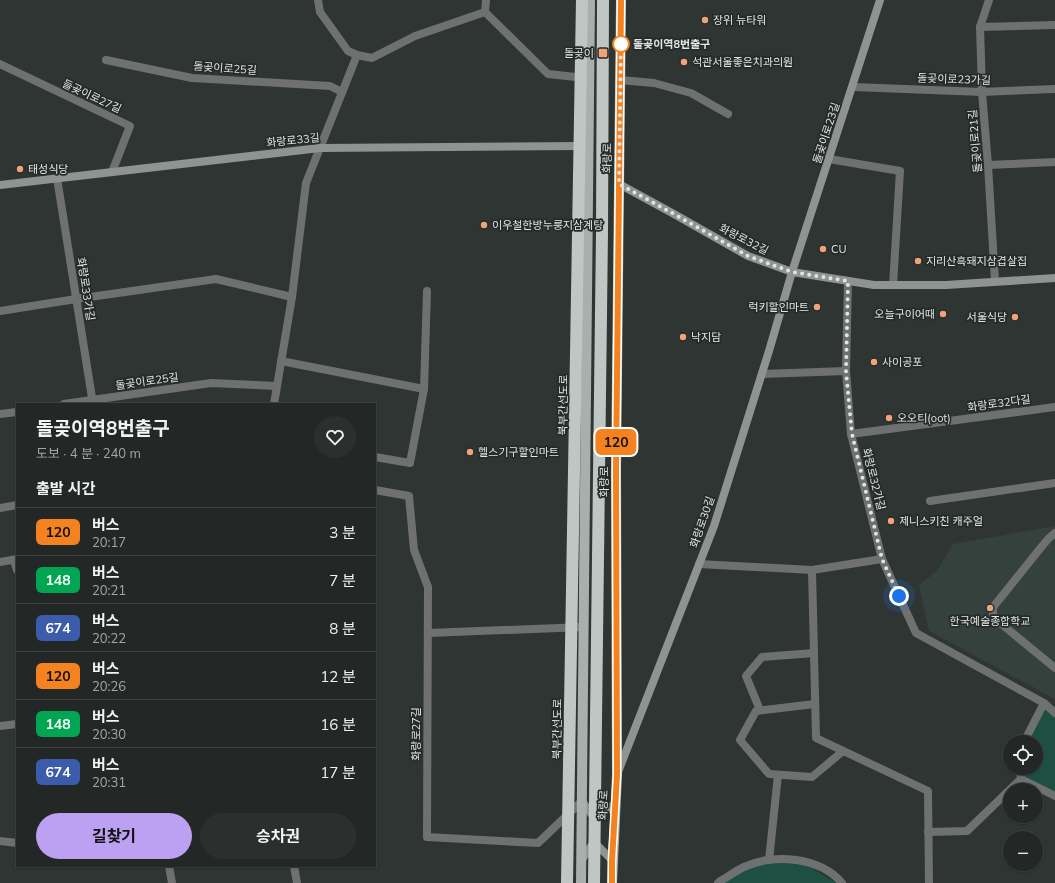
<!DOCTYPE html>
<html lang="ko">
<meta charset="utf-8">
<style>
:root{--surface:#232826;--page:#2b302e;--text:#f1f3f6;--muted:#a3a6a7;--line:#404443;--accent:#bca0f2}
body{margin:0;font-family:Mulish,"Noto Sans KR",sans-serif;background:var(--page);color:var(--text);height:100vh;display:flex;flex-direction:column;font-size:15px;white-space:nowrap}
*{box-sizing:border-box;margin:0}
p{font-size:13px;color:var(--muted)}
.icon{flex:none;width:22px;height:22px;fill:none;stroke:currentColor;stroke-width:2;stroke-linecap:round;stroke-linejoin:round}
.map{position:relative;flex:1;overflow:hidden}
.details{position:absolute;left:16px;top:403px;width:360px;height:464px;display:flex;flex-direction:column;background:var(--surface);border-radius:0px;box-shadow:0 1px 3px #0004,0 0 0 1px var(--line)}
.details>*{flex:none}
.badge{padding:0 8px;border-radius:6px;font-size:14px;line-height:26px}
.tools{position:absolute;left:1003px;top:735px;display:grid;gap:8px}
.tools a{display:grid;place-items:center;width:40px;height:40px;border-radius:50%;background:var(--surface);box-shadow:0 1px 3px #0004,0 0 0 1px var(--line);font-size:20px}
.you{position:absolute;width:20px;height:20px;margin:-10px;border:3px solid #fff;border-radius:50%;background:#1a73e8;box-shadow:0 0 0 6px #1a73e833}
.map>.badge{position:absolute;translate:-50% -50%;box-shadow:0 0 0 2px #fff}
h2{padding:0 20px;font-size:15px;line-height:36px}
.round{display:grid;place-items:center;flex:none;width:42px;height:42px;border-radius:21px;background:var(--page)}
.overview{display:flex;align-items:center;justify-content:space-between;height:68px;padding:0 20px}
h1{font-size:19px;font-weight:700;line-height:30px}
.cta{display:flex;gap:8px;margin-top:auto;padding:8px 20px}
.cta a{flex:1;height:46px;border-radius:24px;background:var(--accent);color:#111;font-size:16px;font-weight:700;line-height:46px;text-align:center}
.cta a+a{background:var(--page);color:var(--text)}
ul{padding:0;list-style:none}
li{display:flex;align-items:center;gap:12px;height:48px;padding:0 20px;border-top:1px solid var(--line)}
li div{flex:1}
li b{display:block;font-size:15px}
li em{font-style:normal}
li .badge{min-width:44px;font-weight:700;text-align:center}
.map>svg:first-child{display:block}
.built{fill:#35413d}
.green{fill:#1e4f42}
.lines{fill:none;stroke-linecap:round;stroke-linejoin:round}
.lane{stroke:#6e7170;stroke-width:8}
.street{stroke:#6e7170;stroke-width:8}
.secondary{stroke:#8f9492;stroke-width:8}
.primary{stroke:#a9afad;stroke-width:10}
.highway-bridge{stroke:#bfc7c4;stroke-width:12}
.line-casing{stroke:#fff;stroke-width:9}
.line{stroke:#f58220;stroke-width:6}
.walk{stroke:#e1e5e4;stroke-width:4;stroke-dasharray:0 7.2}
.poi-dot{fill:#f0a279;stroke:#252b29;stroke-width:1.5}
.stop-dot{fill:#fff;stroke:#f58220;stroke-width:2}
.labels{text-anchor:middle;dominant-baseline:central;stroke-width:3.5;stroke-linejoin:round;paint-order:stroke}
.poi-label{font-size:11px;fill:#e1e5e4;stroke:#252b29;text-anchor:start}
.stop-label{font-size:11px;font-weight:bold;fill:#e1e5e4;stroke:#252b29;text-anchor:start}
.street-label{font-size:11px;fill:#e1e5e4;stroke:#252b29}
</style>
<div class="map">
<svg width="1055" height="883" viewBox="0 0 1055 883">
<rect width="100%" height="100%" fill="#2f3533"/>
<path class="built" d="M1055 526V699L929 631 919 585 937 571 953 544Z"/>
<g class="green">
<path d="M1044 703 1055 713V794L1021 779 1020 768H1036V742H1024Z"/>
<path d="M800 861 836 883H718L760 862Z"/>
</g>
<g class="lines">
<path class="lane" d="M1055 533 1049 538 1043 545 994 606C991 614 994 617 999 622L1055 668"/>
<g class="street">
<path d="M318 0 320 12 348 51 357 55 372 58 415 36 485 12"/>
<path d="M486 0 485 12 548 74 585 78"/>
<path d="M989 0 980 27 982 92 988 165 995 281"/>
<path d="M980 27 1055 25"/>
<path d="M106 60 192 78 330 86 342 92"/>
<path d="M0 64 130 126 112 172"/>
<path d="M620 80 654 83 691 93 728 114"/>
<path d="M853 87 982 92 1055 89"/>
<path d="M829 159 900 171 893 285"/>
<path d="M988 165 1055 162"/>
<path d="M57 178 93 404"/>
<path d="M848 281 846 371 851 434 882 559 916 633 1044 703 1055 713"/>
<path d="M0 311 76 299 216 279 292 297"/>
<path d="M281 361 424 389"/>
<path d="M762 374 846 371"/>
<path d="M64 404 211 383 277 386"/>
<path d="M274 404 292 297 306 183 357 55"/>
<path d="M0 414 17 412"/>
<path d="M851 434 1055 407"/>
<path d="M375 457 410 463 424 389 427 291"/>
<path d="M375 490 409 496 414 550 428 587 427 837 538 843 582 801"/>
<path d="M930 501 1055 483"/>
<path d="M0 508 17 505"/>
<path d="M14 560 17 570"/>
<path d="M0 562 17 559"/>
<path d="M699 564 812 570 882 559"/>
<path d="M812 570 816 738 928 791 929 883"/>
<path d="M428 633 584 627"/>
<path d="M815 704 756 711 740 740 769 774 812 777 843 751"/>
<path d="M760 710 746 676 762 657 814 653"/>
<path d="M0 726 17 724"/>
<path d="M1024 742 1044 703"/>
<path d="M1020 768 1021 779"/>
<path d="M928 832 967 831 1021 779 1055 796"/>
<path d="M0 841 17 843"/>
<path d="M769 860 778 775"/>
<path d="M169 866 172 883"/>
<path d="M294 866 297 883"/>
<path d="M718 883 720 881C728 877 735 871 744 867 774 853 820 857 842 883"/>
</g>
<g class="secondary">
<path d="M619 184 674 214 748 256 792 272 874 285H946L1055 278"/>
<path d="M0 185 320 148 583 146"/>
<path d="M618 772 714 526 769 351 792 272 880 0"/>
<path d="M582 801 595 819 615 804"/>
<path d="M581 861 594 842 613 861"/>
</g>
<g class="primary">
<path d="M581 883 590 0"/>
<path d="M612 883 613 861 617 775 616 470 621 0"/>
</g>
<g class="highway-bridge">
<path d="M567 883 582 0"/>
<path d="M594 883 602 232 603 0"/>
</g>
</g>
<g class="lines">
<g class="line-casing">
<path id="line" d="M612 883V861L617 775 616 470 621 0"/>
</g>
<use href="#line" class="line"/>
<path class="walk" d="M621 44V40L619 184 674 214 748 256 792 272 848 281 846 372 852 434 882 559 899 596"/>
</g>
<g class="poi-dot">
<circle cx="705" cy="20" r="4"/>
<rect x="598" y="48" width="10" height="10" rx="2"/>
<circle cx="684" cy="62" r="4"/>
<circle cx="20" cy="169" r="4"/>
<circle cx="484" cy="225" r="4"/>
<circle cx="823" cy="249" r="4"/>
<circle cx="918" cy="261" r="4"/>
<circle cx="817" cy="307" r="4"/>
<circle cx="943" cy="314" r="4"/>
<circle cx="1015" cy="317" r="4"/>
<circle cx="683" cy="337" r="4"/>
<circle cx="874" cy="362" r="4"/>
<circle cx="889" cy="418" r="4"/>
<circle cx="470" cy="452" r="4"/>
<circle cx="891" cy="521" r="4"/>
<circle cx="990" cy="608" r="4"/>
</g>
<circle class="stop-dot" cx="621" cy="44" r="8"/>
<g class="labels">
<g class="poi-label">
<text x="713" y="20">장위 뉴타워</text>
<text x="594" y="53" text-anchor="end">돌곶이</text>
<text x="692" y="62">석관서울좋은치과의원</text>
<text x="28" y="169">태성식당</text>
<text x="492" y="225">이우철한방누룽지삼계탕</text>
<text x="831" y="249">CU</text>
<text x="926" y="261">지리산흑돼지삼겹살집</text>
<text x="809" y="307" text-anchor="end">럭키할인마트</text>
<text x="935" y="314" text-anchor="end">오늘구이어때</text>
<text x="1007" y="317" text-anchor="end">서울식당</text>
<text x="691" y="337">낙지담</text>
<text x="882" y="362">사이공포</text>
<text x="897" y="418">오오티(oot)</text>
<text x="478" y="452">헬스기구할인마트</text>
<text x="899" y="521">제니스키친 캐주얼</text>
<text x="990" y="621" text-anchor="middle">한국예술종합학교</text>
</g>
<g class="stop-label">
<text x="633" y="44">돌곶이역8번출구</text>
</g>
<g class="street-label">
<text transform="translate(225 68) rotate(4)">돌곶이로25길</text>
<text transform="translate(954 79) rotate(2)">돌곶이로23가길</text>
<text transform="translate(92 96) rotate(25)">돌곶이로27길</text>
<text transform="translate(826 133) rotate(-72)">돌곶이로23길</text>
<text transform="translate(293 140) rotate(-6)">화랑로33길</text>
<text transform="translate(975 141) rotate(-95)">돌곶이로21길</text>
<text transform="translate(607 158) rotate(-89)">화랑로</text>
<text transform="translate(744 239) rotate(27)">화랑로32길</text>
<text transform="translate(86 289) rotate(81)">화랑로33가길</text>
<text transform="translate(147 381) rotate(-8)">돌곶이로25길</text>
<text transform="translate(999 403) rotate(-8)">화랑로32다길</text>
<text transform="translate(563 405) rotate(-89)">북부간선도로</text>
<text transform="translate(874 479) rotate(76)">화랑로32가길</text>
<text transform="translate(604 482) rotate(-90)">화랑로</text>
<text transform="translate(702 522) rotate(-71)">화랑로30길</text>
<text transform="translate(557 729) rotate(-89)">북부간선도로</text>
<text transform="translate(416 734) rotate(-90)">화랑로27길</text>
<text transform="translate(603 805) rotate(-87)">화랑로</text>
</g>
</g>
</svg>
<div class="tools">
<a><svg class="icon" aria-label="locate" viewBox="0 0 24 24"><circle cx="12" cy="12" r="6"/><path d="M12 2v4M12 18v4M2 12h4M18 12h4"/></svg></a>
<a>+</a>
<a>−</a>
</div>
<div class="you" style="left:899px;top:596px"></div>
<b class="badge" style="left:616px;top:442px;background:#f58220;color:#111">120</b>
<section class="details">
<div class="overview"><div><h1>돌곶이역8번출구</h1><p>도보 · 4 분 · 240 m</p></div><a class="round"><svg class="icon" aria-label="heart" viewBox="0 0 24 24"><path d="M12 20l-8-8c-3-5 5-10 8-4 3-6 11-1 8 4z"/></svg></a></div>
<h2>출발 시간</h2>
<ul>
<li><span class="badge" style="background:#f58220;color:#111">120</span><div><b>버스</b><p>20:17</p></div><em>3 분</em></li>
<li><span class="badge" style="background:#00a651;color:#fff">148</span><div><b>버스</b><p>20:21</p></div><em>7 분</em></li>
<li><span class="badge" style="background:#3d5bab;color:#fff">674</span><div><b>버스</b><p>20:22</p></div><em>8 분</em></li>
<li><span class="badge" style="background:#f58220;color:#111">120</span><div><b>버스</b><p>20:26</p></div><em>12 분</em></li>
<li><span class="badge" style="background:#00a651;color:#fff">148</span><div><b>버스</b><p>20:30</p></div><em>16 분</em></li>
<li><span class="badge" style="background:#3d5bab;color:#fff">674</span><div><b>버스</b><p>20:31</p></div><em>17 분</em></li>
</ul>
<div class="cta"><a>길찾기</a><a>승차권</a></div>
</section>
</div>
